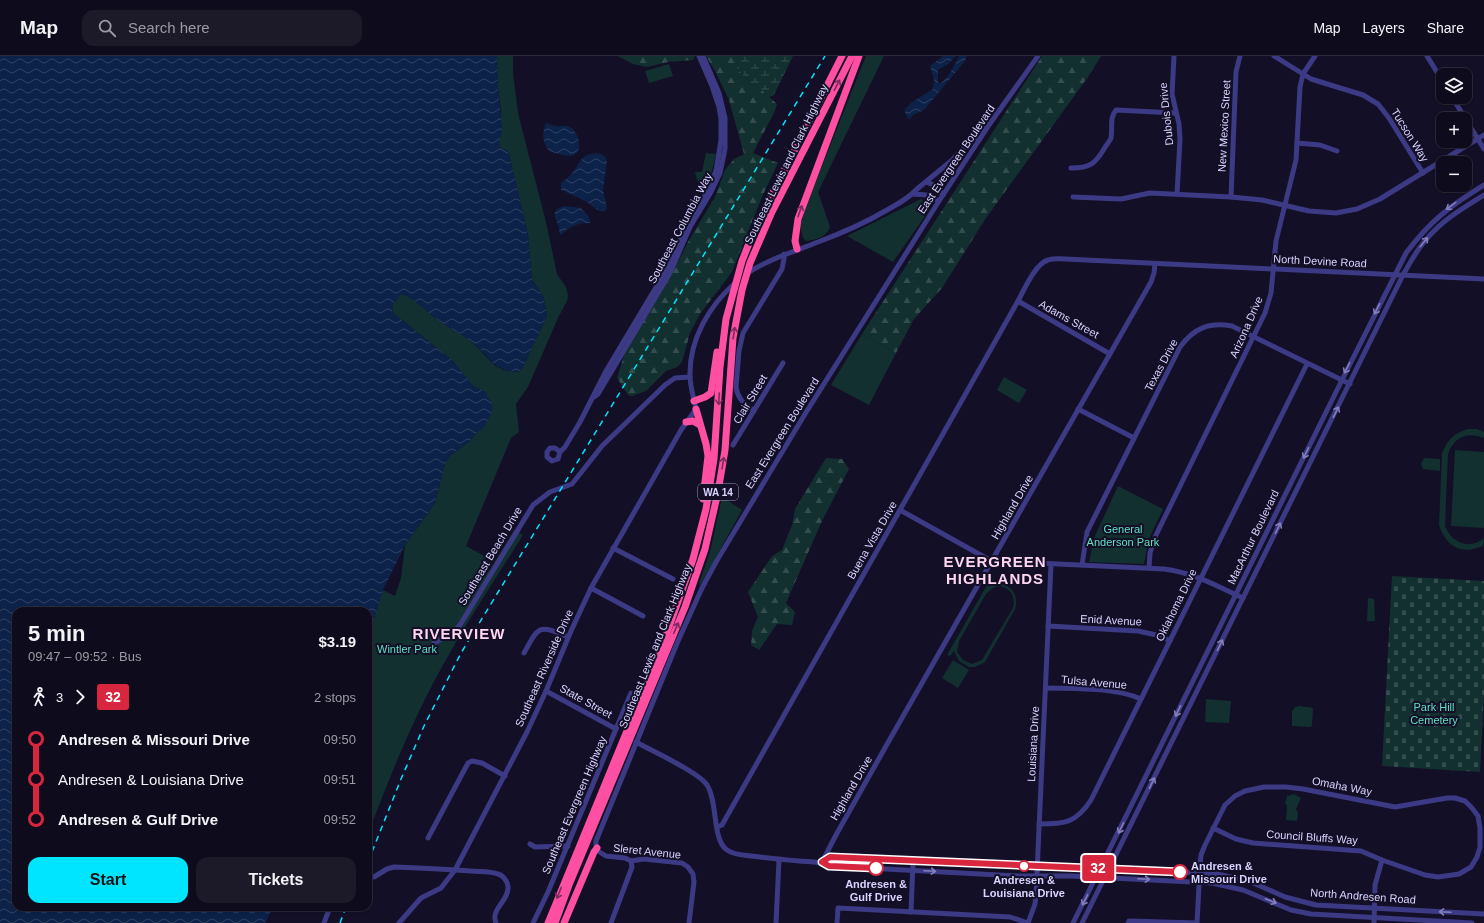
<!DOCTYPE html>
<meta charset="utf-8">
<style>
:root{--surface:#0e0b1c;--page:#1c1929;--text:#f1f3f6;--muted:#9b9ba3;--line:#2e2b3b;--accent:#00e5ff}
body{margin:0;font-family:Helvetica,sans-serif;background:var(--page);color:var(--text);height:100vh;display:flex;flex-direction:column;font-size:15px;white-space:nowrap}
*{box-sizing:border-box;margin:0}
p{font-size:13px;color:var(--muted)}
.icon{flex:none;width:22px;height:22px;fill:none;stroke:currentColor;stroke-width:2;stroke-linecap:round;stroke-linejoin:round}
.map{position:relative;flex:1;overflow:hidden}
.drawer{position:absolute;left:12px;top:551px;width:360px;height:304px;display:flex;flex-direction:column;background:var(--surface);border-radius:12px;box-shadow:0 1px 3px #0004,0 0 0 1px var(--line)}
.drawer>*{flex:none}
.badge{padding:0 8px;border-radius:3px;font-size:14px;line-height:26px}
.buttons{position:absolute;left:1436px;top:12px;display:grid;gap:8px}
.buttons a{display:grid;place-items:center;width:36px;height:36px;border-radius:8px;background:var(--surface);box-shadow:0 1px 3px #0004,0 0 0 1px var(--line);font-size:20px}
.map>.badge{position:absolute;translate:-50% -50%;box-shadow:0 0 0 2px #fff}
.legs{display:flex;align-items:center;gap:6px;height:44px;padding:0 16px;font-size:13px}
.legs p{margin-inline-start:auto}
.headline{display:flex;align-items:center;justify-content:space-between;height:68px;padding:0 16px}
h1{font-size:22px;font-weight:800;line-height:30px}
.cta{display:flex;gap:8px;margin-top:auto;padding:8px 16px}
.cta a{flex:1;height:46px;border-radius:12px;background:var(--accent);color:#111;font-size:16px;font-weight:800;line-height:46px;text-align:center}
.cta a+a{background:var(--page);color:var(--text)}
ul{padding:0 16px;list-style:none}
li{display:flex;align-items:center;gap:14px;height:40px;font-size:15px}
li i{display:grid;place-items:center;width:6px;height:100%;margin:0 5px;background:currentColor}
li i::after{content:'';width:10px;height:10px;margin:-5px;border:3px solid;border-radius:50%;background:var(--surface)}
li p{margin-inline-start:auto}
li:first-child i{background:linear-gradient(#0000 50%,currentColor 0)}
li:last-child i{background:linear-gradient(currentColor 50%,#0000 0)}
header{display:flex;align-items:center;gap:24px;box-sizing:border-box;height:56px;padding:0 20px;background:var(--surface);border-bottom:1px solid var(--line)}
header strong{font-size:19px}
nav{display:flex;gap:22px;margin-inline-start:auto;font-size:14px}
.search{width:280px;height:36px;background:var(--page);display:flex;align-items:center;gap:10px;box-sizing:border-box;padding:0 14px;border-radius:12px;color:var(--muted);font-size:15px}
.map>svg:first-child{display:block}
.green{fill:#12302f;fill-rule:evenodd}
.forest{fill:url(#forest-firs)}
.wetland{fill:url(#wetland-marsh)}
.cemetery{fill:url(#cemetery-stones)}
.water{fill:url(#water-waves)}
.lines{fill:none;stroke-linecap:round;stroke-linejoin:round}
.minor{stroke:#3d3a85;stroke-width:5}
.highway{stroke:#ff4fa3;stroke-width:7}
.rail{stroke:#00e5ff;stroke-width:1.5;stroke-dasharray:6 5;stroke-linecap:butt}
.oneway{stroke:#7d2c5e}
.oneway2{stroke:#837fbc}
.line-1-casing{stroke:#fff;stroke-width:9}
.line-1{stroke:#d7263d;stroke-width:6}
.stop-1-dot{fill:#fff;stroke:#d7263d;stroke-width:2}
.labels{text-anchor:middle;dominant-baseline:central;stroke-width:4;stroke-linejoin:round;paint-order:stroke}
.shield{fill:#130f26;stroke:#9e99be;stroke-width:1}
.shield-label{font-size:10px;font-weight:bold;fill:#d9d4ff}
.street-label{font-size:11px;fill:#d9d4ff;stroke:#130f26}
.park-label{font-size:11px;fill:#5fe0c0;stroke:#130f26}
.stop-label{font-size:11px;font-weight:bold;fill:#d9d4ff;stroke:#130f26}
.district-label{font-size:15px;font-weight:bold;letter-spacing:1px;fill:#ffd6f0;stroke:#130f26}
</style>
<header>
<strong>Map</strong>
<div class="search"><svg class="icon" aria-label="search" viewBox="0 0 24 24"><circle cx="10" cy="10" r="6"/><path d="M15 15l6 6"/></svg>Search here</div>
<nav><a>Map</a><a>Layers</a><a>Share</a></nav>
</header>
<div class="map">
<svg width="1484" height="867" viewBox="0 0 1484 867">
<defs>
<pattern id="forest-firs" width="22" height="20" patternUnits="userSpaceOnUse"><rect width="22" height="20" fill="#12302f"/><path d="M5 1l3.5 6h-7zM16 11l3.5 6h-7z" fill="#344d4e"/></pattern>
<pattern id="wetland-marsh" width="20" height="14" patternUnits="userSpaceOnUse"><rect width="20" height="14" fill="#12302f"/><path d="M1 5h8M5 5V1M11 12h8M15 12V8" fill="none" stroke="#344d4e"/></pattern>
<pattern id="cemetery-stones" width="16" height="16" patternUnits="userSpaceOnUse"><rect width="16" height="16" fill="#12302f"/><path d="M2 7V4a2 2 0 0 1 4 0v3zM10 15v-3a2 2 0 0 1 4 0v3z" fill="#344d4e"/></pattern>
<pattern id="water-waves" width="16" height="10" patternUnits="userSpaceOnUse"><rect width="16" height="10" fill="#0c2248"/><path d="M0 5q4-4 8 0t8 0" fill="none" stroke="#2f4163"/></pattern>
</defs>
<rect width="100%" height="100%" fill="#130f26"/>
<g class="green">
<path d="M497 0H513V17L518 57 546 166 557 218 566 231 568 240 567 245 558 262 528 331 516 348 519 376 511 382 466 490 490 503 485 512 489 515 514 474 523 479C496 522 468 564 443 609 413 663 390 720 368 778V583C373 567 377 550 383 534L395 540 401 522 405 489 435 447 445 408 451 399 470 385 476 377 484 371 477 332 475 331 470 327 453 305 392 256 393 248 401 238C412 240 425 254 434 261 445 270 459 276 470 285 488 298 491 316 518 316L522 313 547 260 544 243 538 232 532 224 528 179 509 98 507 95 501 92 499 88 501 55 498 33Z"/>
<path d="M866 0H884L818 136 830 171C827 181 815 184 806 185L803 182 800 169 812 135Z"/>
<path d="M669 8 673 20 649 27 645 15Z"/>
<path d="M706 97 716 98 712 115 704 133 697 124 695 116H702Z"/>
<path d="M921 143 930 148V153L893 206 847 180Z"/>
<path d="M862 278 896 297 869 349 831 329Z"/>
<path d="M1004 321 1027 334 1019 347 997 334Z"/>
<path d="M1468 373H1477L1484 376V382C1467 375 1454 381 1448 398L1445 470C1451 486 1469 495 1484 482L1483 490C1461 499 1446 491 1439 469L1442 398C1447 384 1454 377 1468 373Z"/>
<path d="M1455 394 1484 396V472L1451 470Z"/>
<path d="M1424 402 1440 403V415L1423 413 1421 408Z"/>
<path d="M1118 430 1163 453 1149 483 1144 508 1089 506 1094 482Z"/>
<path d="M722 441 742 454 700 530 699 527 710 496Z"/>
<path d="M991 522 994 523 991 529C1008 524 1020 537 1015 553L985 606 975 611H969L959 605 954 595 950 600 947 599ZM999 530C1011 532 1016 541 1013 552L982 604 972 608 963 604 957 596 959 585 986 538 994 531Z"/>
<path d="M1368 542 1374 543 1375 565H1367Z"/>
<path d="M953 604 969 614 958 632 942 622Z"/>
<path d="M1206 643 1231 645 1229 667 1205 666Z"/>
<path d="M1299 650 1313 652 1312 669 1311 671 1293 670 1292 669V655L1295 651Z"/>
<path d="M1294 738 1301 742 1296 753 1298 757 1297 765 1286 764 1287 749 1285 748 1287 740Z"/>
</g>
<g class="forest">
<path d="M618 0H695L693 4 668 6 647 11 633 8Z"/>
<path d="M706 0H736V11L751 29 761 33 777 48 774 57 753 97 778 107 762 141 732 216 700 258 690 277 682 306 677 311 666 315 646 335 632 340 628 339 617 322 625 296 671 220 689 184 715 141 725 114 734 103 744 98 729 44 715 15Z"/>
<path d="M1042 0H1101L1088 21 986 162 942 232 914 263 896 297 862 278Z"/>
<path d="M826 402 842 403 849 413 822 465 786 547 795 556 792 569 777 568 759 594 751 589 752 575 758 561 748 536 772 500 782 494 792 469 795 453Z"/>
</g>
<path class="wetland" d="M736 0H793L774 39 769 41 761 33 751 29 736 11Z"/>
<path class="cemetery" d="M1392 520 1484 525V636L1480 716 1382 710Z"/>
<g class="water">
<path d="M0 0H497L498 33 502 72 499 88 501 92 507 95 509 98 528 179 532 224 538 232 544 243 547 260 522 313 518 316C491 315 489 298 470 285 459 276 445 270 434 261 425 254 412 240 401 238L393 248 392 256 453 305 474 331 481 333 485 336 492 347V354L490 361 484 371 476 377 470 385 451 399 445 408 435 447 405 489 383 534 368 583V555H16V851H273L265 867H0Z"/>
<path d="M943 0H956L948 8 938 14V26L939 28C946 26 956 7 959 0H967L965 5 924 54 913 59 910 63H908L905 57V53L911 47 933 33 934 23 930 10Z"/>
<path d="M546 67C549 68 552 69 555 70 561 71 565 68 570 71 578 75 584 94 574 99 568 102 556 97 549 95 542 86 542 77 546 67Z"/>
<path d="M596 97C601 98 606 99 607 105L603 134 607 152 604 156 596 153 586 145 561 134V127C565 124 570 120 573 116 581 106 580 99 596 97Z"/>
<path d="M565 150 581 152 589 161 590 167C577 167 570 170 561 179L560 178C559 175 559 172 558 169 554 158 551 154 565 150Z"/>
</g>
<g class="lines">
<g class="minor">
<path d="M1174 0 1172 38 1179 68 1180 83 1177 138"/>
<path d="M1274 0 1311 23 1363 39 1378 48 1389 62 1423 117"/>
<path d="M1427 0 1443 26"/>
<path d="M1452 41 1484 93"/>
<path d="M1297 87 1320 89 1337 95"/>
<path d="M1071 112C1090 112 1095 108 1104 93 1106 89 1110 85 1111 82 1113 71 1109 63 1116 54L1175 57"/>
<path d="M926 126 937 130 943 139"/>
<path d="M912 138 927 139 939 145"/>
<path d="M1073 141 1121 143 1150 137 1231 141 1262 144 1309 155 1336 157 1357 153 1380 143 1484 79"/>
<path d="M1231 141 1236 16 1240 0"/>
<path d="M746 218C769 203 793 196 818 186 842 177 865 167 887 154 898 148 909 142 917 133L951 105 984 73"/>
<path d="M1018 245 1110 298"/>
<path d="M594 341 598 338 670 217 690 171 711 136 720 117 725 93V62L719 37 703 0"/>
<path d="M1078 353 1134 382"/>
<path d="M754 355C744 348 738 343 736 331L739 295 743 277 782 213 784 203V198"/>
<path d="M733 389 783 307"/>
<path d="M560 396 555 392H550L547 396V401L552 405 558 403 560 396 565 391 580 366 606 315 667 213 686 170 707 136 716 115 721 84V63L719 51 712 30 699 0"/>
<path d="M900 454 986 502 992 505 1164 513C1195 517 1216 530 1243 542"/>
<path d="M613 492 673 523"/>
<path d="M1082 509 1087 476 1180 291C1194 272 1209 266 1232 270L1350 328"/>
<path d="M1149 512 1150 497 1156 479 1265 257 1271 237 1276 185 1296 104 1300 31 1303 18 1315 0"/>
<path d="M591 532 643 560"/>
<path d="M1048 570 1138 575 1161 580 1170 585"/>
<path d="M434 587 454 576 460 569 533 449 550 436 572 428 602 390 665 329 675 322 690 321"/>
<path d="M524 597C539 570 538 568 568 581"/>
<path d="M1046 632C1075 633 1114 631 1141 643"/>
<path d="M546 635 616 673"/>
<path d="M636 686C652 695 698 716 707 729 718 746 712 784 727 794 734 799 743 799 751 800 767 802 783 804 799 805 810 806 820 805 829 810L1018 820H1071L1212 827 1243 834 1291 854 1311 858 1472 867"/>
<path d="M1039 768C1065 768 1076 767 1091 744L1307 308"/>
<path d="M717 771 722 769 1018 245C1024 234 1035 208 1048 204 1054 202 1059 203 1065 203L1484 223"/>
<path d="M428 782 468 707 472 705 482 707 505 720"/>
<path d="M530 788 535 791 568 790"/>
<path d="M822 806 836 779 886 690 1151 226 1154 217 1155 208"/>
<path d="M823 806 830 801 913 806 1101 812 1217 818 1249 825 1285 841 1316 849 1484 858"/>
<path d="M368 819 374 821 387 813 394 811C420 812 445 813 471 815 479 816 490 815 498 818 503 819 508 826 508 831 509 845 490 853 496 867"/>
<path d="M911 856 913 806"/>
<path d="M324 867 330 851"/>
<path d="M399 867 421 842 441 832 455 814 527 676 546 635 571 575 591 532 681 374 696 353C694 342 690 331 690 320 689 284 709 250 735 227"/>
<path d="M533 867 548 836 631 637"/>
<path d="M611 867 632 811 631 805"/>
<path d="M689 867 694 826 693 818 688 811 682 807 644 803 631 805 625 802 606 800 598 795 596 790V785L678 585 702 532 716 506 805 358 939 145 989 69 1038 0"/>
<path d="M776 867 779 804"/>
<path d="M837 867 838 852 1010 861 1028 867"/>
<path d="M1028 867 1035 848 1036 839 1051 508"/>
<path d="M1073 867 1342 324 1406 197C1431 164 1450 150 1484 129"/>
<path d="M1082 867 1403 219C1410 207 1416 195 1425 185 1441 165 1463 152 1484 139"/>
<path d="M1128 867 1129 865 1197 867"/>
<path d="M1197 867 1200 812 1201 799 1205 789 1225 749 1235 740 1245 735 1264 731H1286L1303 733 1395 751 1447 742H1455L1465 745 1472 752 1478 760 1480 772V791L1477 801 1471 811 1459 818 1438 821 1425 819 1382 804 1361 795 1253 787 1236 783 1213 772"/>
<path d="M1374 867 1375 829 1382 804"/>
</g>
<g class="highway">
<path d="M797 193 795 185 798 163 859 0"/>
<path d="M694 345 705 341 711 337 717 296"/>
<path d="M696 353 706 388 708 400 703 443"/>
<path d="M686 366 693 365 700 369"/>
<path d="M548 867 664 585 693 503 706 453 714 403 720 311 726 263 742 205 755 172 842 0"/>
<path d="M555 867 569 829 685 551 705 493 718 436 725 394 733 282 742 234 750 207 771 158 852 0"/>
<path d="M564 867 594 796 597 792"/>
</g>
<g class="rail">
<path d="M368 806 401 723 424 670 461 597 825 0"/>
<path d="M340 867 346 851"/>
</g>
</g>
<defs><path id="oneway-shaft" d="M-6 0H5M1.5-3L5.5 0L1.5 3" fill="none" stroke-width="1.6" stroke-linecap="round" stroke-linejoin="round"/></defs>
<g class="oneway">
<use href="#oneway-shaft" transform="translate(837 29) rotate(-63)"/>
<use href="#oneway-shaft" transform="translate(800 155) rotate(-71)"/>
<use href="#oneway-shaft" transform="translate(734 277) rotate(-81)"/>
<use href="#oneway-shaft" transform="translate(719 343) rotate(93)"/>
<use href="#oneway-shaft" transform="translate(723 407) rotate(-81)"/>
<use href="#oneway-shaft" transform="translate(676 572) rotate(-67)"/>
<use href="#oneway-shaft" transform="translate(559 837) rotate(112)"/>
</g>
<g class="oneway2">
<use href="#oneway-shaft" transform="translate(1451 150) rotate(144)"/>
<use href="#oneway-shaft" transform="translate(1424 186) rotate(-51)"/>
<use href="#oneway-shaft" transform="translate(1377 253) rotate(117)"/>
<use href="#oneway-shaft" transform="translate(1347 312) rotate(117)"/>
<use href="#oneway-shaft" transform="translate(1336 356) rotate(-64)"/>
<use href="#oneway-shaft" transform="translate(1306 397) rotate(116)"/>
<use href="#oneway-shaft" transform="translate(1278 472) rotate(-64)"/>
<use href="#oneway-shaft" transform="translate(1220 589) rotate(-64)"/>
<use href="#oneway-shaft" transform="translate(1178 655) rotate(116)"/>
<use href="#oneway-shaft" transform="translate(1152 727) rotate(-64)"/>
<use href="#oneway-shaft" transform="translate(1121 772) rotate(116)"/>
<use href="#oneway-shaft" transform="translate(930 815) rotate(3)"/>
<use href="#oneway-shaft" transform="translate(1144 823) rotate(3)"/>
<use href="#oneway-shaft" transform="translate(1085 844) rotate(117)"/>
<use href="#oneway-shaft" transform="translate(1271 845) rotate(22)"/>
<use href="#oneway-shaft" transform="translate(1445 856) rotate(-177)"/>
</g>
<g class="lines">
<g class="line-1-casing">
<path id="line-1" d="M876 812 829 810 822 806 830 801 1180 816"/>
</g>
<use href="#line-1" class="line-1"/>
</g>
<g class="stop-1-dot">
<circle cx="1024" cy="810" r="5"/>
<circle cx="876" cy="812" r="7"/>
<circle cx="1180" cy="816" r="7"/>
</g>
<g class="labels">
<rect class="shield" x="698" y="428" width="40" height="16" rx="3"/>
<g class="shield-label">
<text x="718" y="436">WA 14</text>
</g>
<g class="street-label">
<text transform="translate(1166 58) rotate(-96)">Dubois Drive</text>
<text transform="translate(1224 70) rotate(-87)">New Mexico Street</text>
<text transform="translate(1410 79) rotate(58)">Tucson Way</text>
<text transform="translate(956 103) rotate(-56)">East Evergreen Boulevard</text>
<text transform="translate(786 108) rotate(-64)">Southeast Lewis and Clark Highway</text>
<text transform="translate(680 172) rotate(-62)">Southeast Columbia Way</text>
<text transform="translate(1320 205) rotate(3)">North Devine Road</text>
<text transform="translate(1069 263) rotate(29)">Adams Street</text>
<text transform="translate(1246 271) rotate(-66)">Arizona Drive</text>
<text transform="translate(1161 309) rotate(-62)">Texas Drive</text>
<text transform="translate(750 343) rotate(-59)">Clair Street</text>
<text transform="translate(782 377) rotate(-58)">East Evergreen Boulevard</text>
<text transform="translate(1012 451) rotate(-60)">Highland Drive</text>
<text transform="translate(1253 481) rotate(-64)">MacArthur Boulevard</text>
<text transform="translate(872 484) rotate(-60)">Buena Vista Drive</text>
<text transform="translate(490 500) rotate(-59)">Southeast Beach Drive</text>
<text transform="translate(1176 549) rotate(-64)">Oklahoma Drive</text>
<text transform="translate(1111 564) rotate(3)">Enid Avenue</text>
<text transform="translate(655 590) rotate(-68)">Southeast Lewis and Clark Highway</text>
<text transform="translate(544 612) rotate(-66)">Southeast Riverside Drive</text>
<text transform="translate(1094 626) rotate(5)">Tulsa Avenue</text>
<text transform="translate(586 645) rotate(29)">State Street</text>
<text transform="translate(1033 688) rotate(-87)">Louisiana Drive</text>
<text transform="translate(1342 730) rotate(11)">Omaha Way</text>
<text transform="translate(851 732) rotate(-60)">Highland Drive</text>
<text transform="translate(574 749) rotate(-67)">Southeast Evergreen Highway</text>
<text transform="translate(1312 781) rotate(4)">Council Bluffs Way</text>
<text transform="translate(647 795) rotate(6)">Sleret Avenue</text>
<text transform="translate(1363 840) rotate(4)">North Andresen Road</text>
</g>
<g class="park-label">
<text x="1123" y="473">General<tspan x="1123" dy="13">Anderson Park</tspan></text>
<text x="407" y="593">Wintler Park</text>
<text x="1434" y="651">Park Hill<tspan x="1434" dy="13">Cemetery</tspan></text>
</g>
<g class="stop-label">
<text x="1191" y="810" text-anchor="start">Andresen &amp;<tspan x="1191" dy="13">Missouri Drive</tspan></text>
<text x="1024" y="824">Andresen &amp;<tspan x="1024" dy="13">Louisiana Drive</tspan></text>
<text x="876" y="828">Andresen &amp;<tspan x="876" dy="13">Gulf Drive</tspan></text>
</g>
<g class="district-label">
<text x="995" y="505">EVERGREEN<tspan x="995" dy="17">HIGHLANDS</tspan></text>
<text x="459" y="577">RIVERVIEW</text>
</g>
</g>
</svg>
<div class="buttons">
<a><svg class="icon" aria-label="layers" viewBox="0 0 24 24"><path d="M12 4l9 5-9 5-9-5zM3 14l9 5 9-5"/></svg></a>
<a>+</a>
<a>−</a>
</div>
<b class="badge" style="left:1098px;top:812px;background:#d7263d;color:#fff">32</b>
<section class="drawer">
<div class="headline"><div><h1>5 min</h1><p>09:47 – 09:52 · Bus</p></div><b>$3.19</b></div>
<div class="legs"><svg class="icon" aria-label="walk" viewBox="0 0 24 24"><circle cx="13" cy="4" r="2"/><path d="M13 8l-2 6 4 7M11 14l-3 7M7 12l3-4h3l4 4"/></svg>3<svg class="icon" aria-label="forward" viewBox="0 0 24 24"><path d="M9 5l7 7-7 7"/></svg><b class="badge" style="background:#d7263d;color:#fff">32</b><p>2 stops</p></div>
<ul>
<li><i style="color:#d7263d"></i><b>Andresen &amp; Missouri Drive</b><p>09:50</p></li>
<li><i style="color:#d7263d"></i><span>Andresen &amp; Louisiana Drive</span><p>09:51</p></li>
<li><i style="color:#d7263d"></i><b>Andresen &amp; Gulf Drive</b><p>09:52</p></li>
</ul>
<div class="cta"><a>Start</a><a>Tickets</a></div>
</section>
</div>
